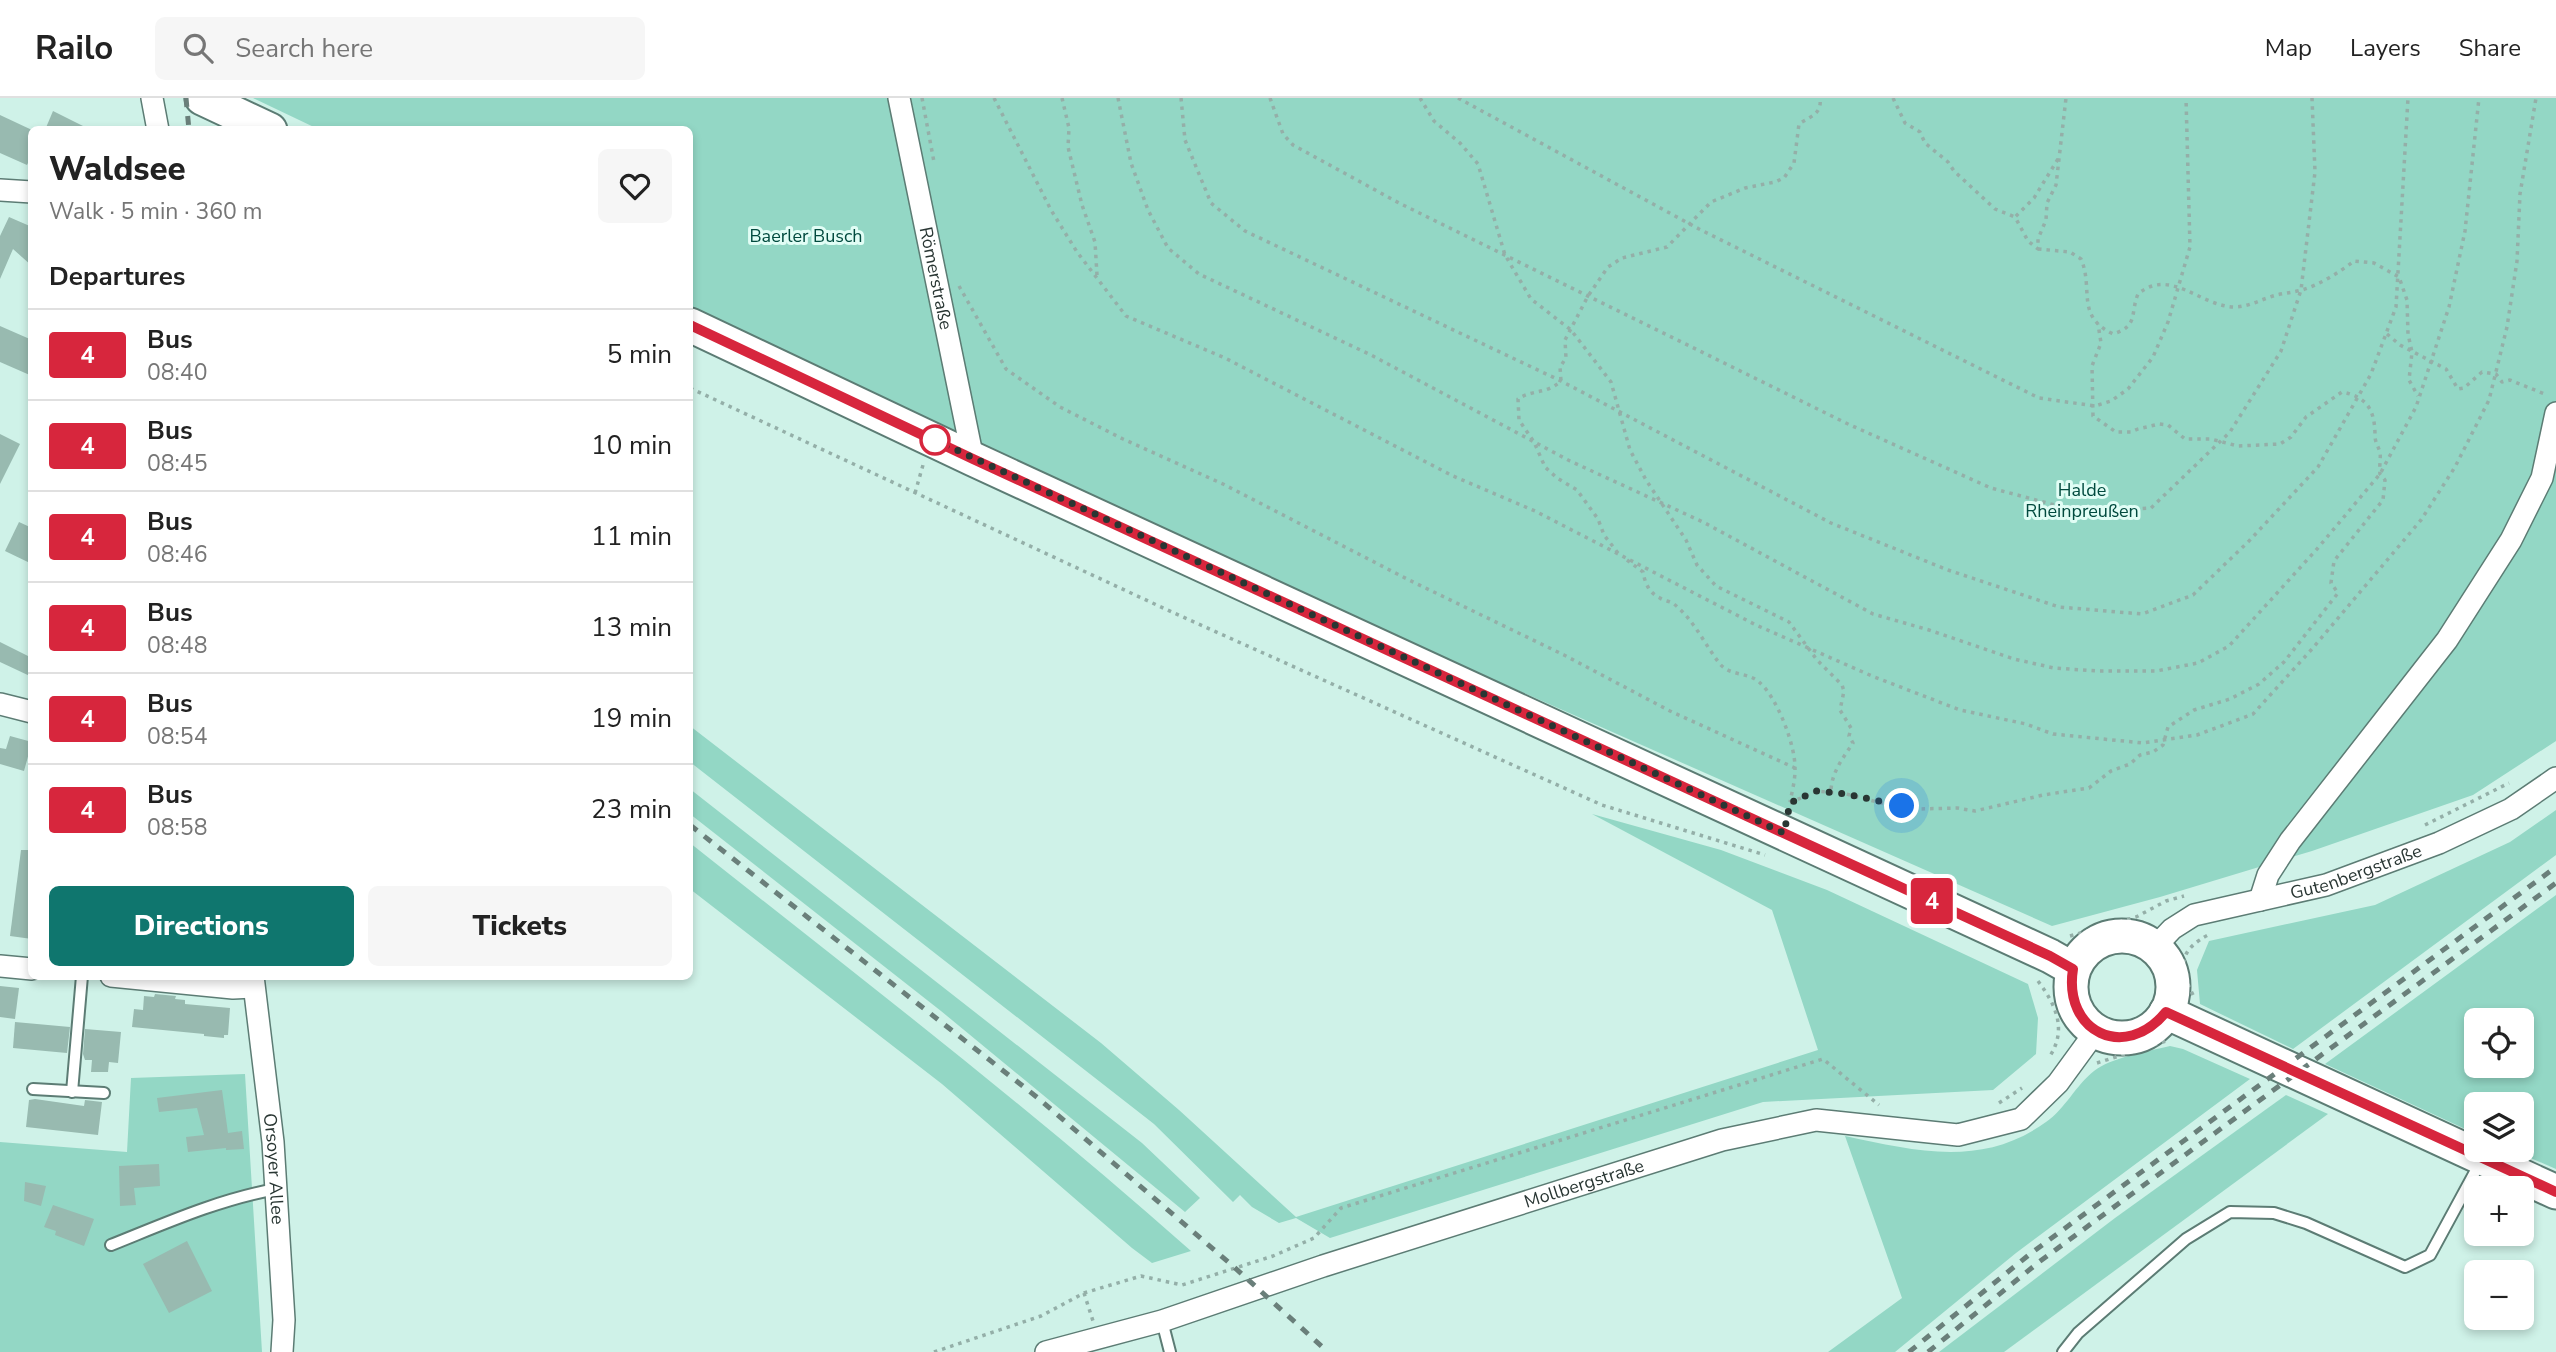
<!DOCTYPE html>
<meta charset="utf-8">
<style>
:root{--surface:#fff;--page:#f6f6f6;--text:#222;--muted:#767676;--line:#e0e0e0;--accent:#0f766e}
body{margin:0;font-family:"Nunito Sans",sans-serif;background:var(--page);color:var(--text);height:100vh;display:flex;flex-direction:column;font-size:26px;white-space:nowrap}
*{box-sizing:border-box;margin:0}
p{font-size:23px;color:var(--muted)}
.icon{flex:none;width:38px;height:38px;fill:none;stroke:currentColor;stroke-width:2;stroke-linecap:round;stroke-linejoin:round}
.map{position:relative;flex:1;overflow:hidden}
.side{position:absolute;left:28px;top:28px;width:665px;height:854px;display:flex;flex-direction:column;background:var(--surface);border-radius:10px;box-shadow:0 4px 10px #0003}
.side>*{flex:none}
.badge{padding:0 14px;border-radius:5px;font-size:24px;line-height:46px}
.tools{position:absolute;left:2464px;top:910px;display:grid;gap:14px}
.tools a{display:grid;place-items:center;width:70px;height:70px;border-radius:10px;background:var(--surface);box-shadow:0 4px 10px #0003;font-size:35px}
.you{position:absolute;width:35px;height:35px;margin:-18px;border:5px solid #fff;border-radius:50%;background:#1a73e8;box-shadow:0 0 0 10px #1a73e833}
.map>.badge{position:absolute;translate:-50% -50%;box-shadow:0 0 0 4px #fff}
h2{padding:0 21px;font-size:26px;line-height:63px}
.round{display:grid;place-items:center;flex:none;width:74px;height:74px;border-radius:10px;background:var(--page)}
.overview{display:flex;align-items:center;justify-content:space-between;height:119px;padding:0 21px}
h1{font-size:33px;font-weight:800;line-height:52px}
.action{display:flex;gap:14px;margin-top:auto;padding:14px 21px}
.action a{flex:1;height:80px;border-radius:10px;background:var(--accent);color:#fff;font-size:28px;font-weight:800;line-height:80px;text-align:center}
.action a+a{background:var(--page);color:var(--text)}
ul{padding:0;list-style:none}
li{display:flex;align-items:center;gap:21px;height:91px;padding:0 21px;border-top:2px solid var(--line)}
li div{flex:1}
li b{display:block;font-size:26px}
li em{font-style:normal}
li .badge{min-width:77px;font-weight:700;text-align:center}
header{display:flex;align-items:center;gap:42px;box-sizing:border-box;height:98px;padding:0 35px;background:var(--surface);border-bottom:2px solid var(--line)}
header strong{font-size:33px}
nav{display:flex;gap:38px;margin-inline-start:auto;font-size:24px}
.search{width:490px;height:63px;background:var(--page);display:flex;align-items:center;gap:18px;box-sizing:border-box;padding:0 24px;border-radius:10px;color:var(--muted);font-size:26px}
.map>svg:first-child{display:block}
.green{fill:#93d7c5;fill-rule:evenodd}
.building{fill:#98bab0}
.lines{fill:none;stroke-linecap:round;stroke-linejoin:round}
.service-casing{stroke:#5c7c74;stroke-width:14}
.minor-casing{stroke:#5c7c74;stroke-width:24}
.primary-casing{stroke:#5c7c74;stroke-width:37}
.path{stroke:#94afa8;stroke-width:3.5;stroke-dasharray:3.5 5;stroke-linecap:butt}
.service{stroke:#fff;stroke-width:10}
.minor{stroke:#fff;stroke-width:21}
.primary{stroke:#fff;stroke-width:33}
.rail{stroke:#6a7f7a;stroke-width:5;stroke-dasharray:9 9;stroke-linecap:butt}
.line-casing{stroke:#fff;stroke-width:16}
.line{stroke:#d7263d;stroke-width:10}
.walk{stroke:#293633;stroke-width:7;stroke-dasharray:0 12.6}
.stop-dot{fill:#fff;stroke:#d7263d;stroke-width:3.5}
.labels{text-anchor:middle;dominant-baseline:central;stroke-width:6;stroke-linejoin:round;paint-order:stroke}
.park-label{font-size:18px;fill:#014a3e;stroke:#e1fdf5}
.street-label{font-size:18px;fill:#293633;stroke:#e1fdf5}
</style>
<header>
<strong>Railo</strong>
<div class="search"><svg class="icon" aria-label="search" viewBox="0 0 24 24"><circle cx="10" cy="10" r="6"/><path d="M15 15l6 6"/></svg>Search here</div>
<nav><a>Map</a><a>Layers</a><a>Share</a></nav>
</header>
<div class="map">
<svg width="2556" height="1254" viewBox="0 0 2556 1254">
<rect width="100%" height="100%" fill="#cff2e8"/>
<g class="green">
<path d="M253 0H2556V643L2473 697 2312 753 2160 799 2052 828 955 344 690 214V32L318 31Z"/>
<path d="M690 628 1101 945 1179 1012 1296 1119 1818 952 1772 812 1592 716 1721 752 1827 792 2028 886 2038 920 2036 956 1993 992 1763 1004 1330 1140 1296 1120 1279 1125 1252 1109 1240 1097 1233 1104 1154 1026 690 664Z"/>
<path d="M690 691 1142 1045 1200 1100 1185 1114 941 913 690 716Z"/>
<path d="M2556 712V757L2293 951 2200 906 2197 872 2209 843 2375 807 2510 744Z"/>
<path d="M690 745C858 878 1030 1010 1191 1153L1152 1165 1132 1150 942 986 690 791Z"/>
<path d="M2556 797V1071L2512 1052H2522V1006H2476V1036L2325 966ZM2522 922V968H2476V922Z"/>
<path d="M2170 948 2183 951 2250 981 2016 1155 1895 1254H1828L1902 1200 1845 1038C1916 1053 1982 1070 2046 1024 2065 1011 2076 987 2094 973 2110 960 2149 953 2170 948Z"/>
<path d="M245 976 262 1254H0V1044L127 1054 131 980Z"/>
<path d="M2286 997 2328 1016 2004 1254H1939L2115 1120Z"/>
</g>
<g class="building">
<path d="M53 13 91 32H45Z"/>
<path d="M0 17 32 32V57L27 67 0 55Z"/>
<path d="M9 119 32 129V168L13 151 0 181V138Z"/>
<path d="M0 228 32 242V278L0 264Z"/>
<path d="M0 336 20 346 0 386Z"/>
<path d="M19 424 32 430V466L5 453Z"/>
<path d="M0 544 32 560V579L0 564Z"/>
<path d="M10 638 32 644 24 673 0 666V650L6 651Z"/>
<path d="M21 752H32V841L10 838Z"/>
<path d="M0 888 19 890 15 921 0 919Z"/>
<path d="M155 896 176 898 175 901 185 902V906L230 910 228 937H224V940L204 938V936L132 929 134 911 143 912 144 898 154 899Z"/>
<path d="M15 924 70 929 67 955 13 950Z"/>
<path d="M85 931 121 934 118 965 109 964 108 974H91L92 962H85L83 956Z"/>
<path d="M222 992 228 1035 242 1033 244 1051 226 1052V1050L188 1054 186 1039 204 1037 197 1010 159 1014 157 1000Z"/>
<path d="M35 1001 84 1008 85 1002 102 1004 98 1037 26 1029 29 1002Z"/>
<path d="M159 1066 160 1088 134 1090 136 1107 120 1108 119 1068Z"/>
<path d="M25 1084 46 1088 41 1108 24 1103Z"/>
<path d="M53 1107 94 1121 84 1148 55 1137 56 1133 44 1129Z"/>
<path d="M187 1143 212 1193 169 1215 143 1166Z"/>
</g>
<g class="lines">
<g class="service-casing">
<g id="service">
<path d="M33 991 104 995"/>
<path d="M72 994 82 878"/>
<path d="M111 1147C166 1125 217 1102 276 1091"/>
<path d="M1162 1223 1170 1254"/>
<path d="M2063 1254 2078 1235 2186 1141 2230 1114 2274 1115 2306 1125 2405 1169 2430 1157 2481 1063"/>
</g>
</g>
<g class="minor-casing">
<g id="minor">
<path d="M152 0 158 32"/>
<path id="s1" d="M899 0 973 361"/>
<path d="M0 92 32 94"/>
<path d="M0 606 32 614"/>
<path d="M2260 802 2268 777 2290 743 2447 542 2511 442 2542 380 2556 315"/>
<path id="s2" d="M2154 850 2172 831 2194 817 2326 787 2439 745 2511 711 2556 680"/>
<path d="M0 868 32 871"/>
<path d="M111 878 233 890 253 889"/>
<path id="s3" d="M253 878 273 1044 284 1222 282 1254"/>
<path id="s4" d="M1046 1254 1162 1223 1323 1168 1722 1042 1816 1022 1958 1037 2021 1021 2058 985 2096 933"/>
</g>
</g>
<g class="primary-casing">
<g id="primary">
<path d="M202 0 270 32"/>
<path d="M690 227 973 361 2050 858 2073 871"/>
<circle cx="2122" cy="889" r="51"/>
<path d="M2166 914 2556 1094"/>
</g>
</g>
<g class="path">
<path d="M922 0 934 64"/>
<path d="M994 0 1051 112 1077 154 1126 218 1225 260 1453 378 1535 413 1756 527 1872 578 1960 612 2026 626 2053 636 2143 645 2197 637 2253 616 2312 551 2421 422 2455 369 2489 302 2507 229 2517 163 2520 96 2536 0"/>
<path d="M1062 0 1069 30 1068 49 1082 107 1095 144 1097 177"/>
<path d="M1118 0 1131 65 1148 112 1168 150 1199 176 1371 257 1570 363 1703 424 1873 516 1929 532 2014 561 2054 570 2098 573H2156L2198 565 2229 548 2317 451 2380 376 2416 309 2449 209 2465 133 2479 0"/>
<path d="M1181 0 1185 42 1211 105 1245 133 1561 283 1831 425 1948 472 2059 509 2142 516 2193 497 2249 443 2318 369 2371 276 2396 209 2408 0"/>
<path d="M1270 0 1283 36 1293 47 1399 105 1848 326 1991 390 2081 414 2151 410 2230 334 2281 253 2301 192 2315 74 2312 0"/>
<path d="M1420 0 1434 23 1460 45 1478 66 1505 157 1531 201 1571 232 1611 284 1630 352 1646 382 1686 442 1697 467 1716 488 1789 524 1817 562 1842 587 1844 593 1840 612 1851 630 1849 638 1853 645C1843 660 1831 675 1831 694"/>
<path d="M1458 0 1699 131 2039 300 2095 308 2111 303 2128 291 2153 259 2168 224 2190 149 2186 0"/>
<path d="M1893 0 1905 25 1920 34 1925 45 1948 64 1954 73 1995 111 2015 119"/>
<path d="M2058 61 2034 100 2015 119 2028 143 2038 151V141L2046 122 2047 105 2056 87 2066 0"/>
<path d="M2038 151 2070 154 2081 161C2094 191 2075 218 2113 236 2139 228 2130 215 2138 196 2170 169 2200 208 2234 209 2247 209 2258 203 2270 199 2281 195 2291 195 2302 192 2319 187 2340 174 2354 163L2374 165 2399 179 2407 202 2408 236 2412 254 2409 282 2418 298"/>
<path d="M959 188 1006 271 1060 309 1123 341 1223 386 1409 482 1564 557 1670 613 1795 670"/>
<path d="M2387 236 2400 247 2446 271 2458 291 2464 290 2482 274 2496 276 2502 284 2510 282 2547 297"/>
<path d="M690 290 1174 515 1602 707 1765 757"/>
<path d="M915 395 923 367"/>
<path d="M1618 455 1604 437 1598 421 1577 392 1557 380 1545 369 1534 344 1519 322 1518 301C1533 291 1545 297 1561 283L1560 269 1566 260 1565 242 1588 198 1608 169 1622 160 1667 149 1711 104 1745 90 1775 84 1784 80 1794 65 1799 26C1811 18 1822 16 1820 0"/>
<path d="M1627 462 1643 474C1645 485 1649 495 1660 500 1664 503 1670 503 1674 506 1694 522 1705 547 1720 566 1730 578 1748 574 1759 584 1777 599 1796 648 1795 672 1795 683 1792 694 1790 704"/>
<path d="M1790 705 1816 693 1846 696 1885 706 1918 711 1957 710 1975 713 2043 697 2089 690 2111 673 2130 666 2140 657 2153 654 2163 647 2168 629 2194 612 2230 601 2259 586 2284 564 2338 495 2331 485 2334 463 2383 402 2385 382 2380 376C2379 369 2381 360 2380 354 2378 348 2375 344 2375 338 2375 313 2368 299 2342 294L2306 319 2291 339 2280 346 2238 348 2211 341H2185L2168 327 2159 326 2138 331 2131 334H2116L2093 318 2092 268 2101 245 2098 226"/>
<path d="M2425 727 2509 685"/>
<path d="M2070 838 2136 819 2166 803 2184 798"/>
<path d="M2038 883C2056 907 2067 931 2050 958"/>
<path d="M2193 897C2178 867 2179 852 2210 836"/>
<path d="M2097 965 2166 943"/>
<path d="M1999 1005 2022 990"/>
<path d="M1084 1195 1093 1223"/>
<path d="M934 1254 1041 1218 1084 1195 1141 1178 1182 1187 1273 1158 1314 1140 1341 1110 1823 961 1879 1007"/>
</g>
<use href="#service" class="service"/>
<use href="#minor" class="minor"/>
<use href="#primary" class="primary"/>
<g class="rail">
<path d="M186 0 189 32"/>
<path d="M690 727 1038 1000 1234 1169 1328 1254"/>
<path d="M1909 1254 2030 1156 2556 769"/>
<path d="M1928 1254 2039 1164 2556 785"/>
</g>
</g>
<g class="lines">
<g class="line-casing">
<path id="line" d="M690 227 973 361 2050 858 2073 871C2063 934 2125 964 2166 914L2556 1094"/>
</g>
<use href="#line" class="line"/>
<path class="walk" d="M935 342 1784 735 1790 705 1816 693 1846 696 1902 708"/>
</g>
<circle class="stop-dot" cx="935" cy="342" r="14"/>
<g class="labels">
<g class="park-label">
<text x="806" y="138">Baerler Busch</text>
<text x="2082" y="392">Halde<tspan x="2082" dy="21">Rheinpreußen</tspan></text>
</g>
<g class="street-label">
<text stroke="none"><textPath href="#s1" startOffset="184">Römerstraße</textPath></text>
<text stroke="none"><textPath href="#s2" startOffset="220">Gutenbergstraße</textPath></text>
<text stroke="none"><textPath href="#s3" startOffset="194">Orsoyer Allee</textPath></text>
<text stroke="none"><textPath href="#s4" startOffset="564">Mollbergstraße</textPath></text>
</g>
</g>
</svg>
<div class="tools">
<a><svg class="icon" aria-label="locate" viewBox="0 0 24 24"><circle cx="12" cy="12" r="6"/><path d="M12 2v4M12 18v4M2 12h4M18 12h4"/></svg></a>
<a><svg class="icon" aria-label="layers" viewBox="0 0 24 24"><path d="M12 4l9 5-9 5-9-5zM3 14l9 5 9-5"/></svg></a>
<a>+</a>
<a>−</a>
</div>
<div class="you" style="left:1902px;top:708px"></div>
<b class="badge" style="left:1932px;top:803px;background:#d7263d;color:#fff">4</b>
<section class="side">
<div class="overview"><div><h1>Waldsee</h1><p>Walk · 5 min · 360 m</p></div><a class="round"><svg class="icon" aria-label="heart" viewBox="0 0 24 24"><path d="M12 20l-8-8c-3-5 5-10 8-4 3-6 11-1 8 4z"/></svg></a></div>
<h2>Departures</h2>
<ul>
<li><span class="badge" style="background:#d7263d;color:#fff">4</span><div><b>Bus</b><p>08:40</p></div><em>5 min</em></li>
<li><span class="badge" style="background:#d7263d;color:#fff">4</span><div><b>Bus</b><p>08:45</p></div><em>10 min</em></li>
<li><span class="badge" style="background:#d7263d;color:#fff">4</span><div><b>Bus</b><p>08:46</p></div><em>11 min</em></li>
<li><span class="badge" style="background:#d7263d;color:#fff">4</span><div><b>Bus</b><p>08:48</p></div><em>13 min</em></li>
<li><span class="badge" style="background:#d7263d;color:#fff">4</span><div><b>Bus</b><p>08:54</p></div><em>19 min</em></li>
<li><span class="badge" style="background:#d7263d;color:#fff">4</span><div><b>Bus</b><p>08:58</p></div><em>23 min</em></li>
</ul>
<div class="action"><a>Directions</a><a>Tickets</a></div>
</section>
</div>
